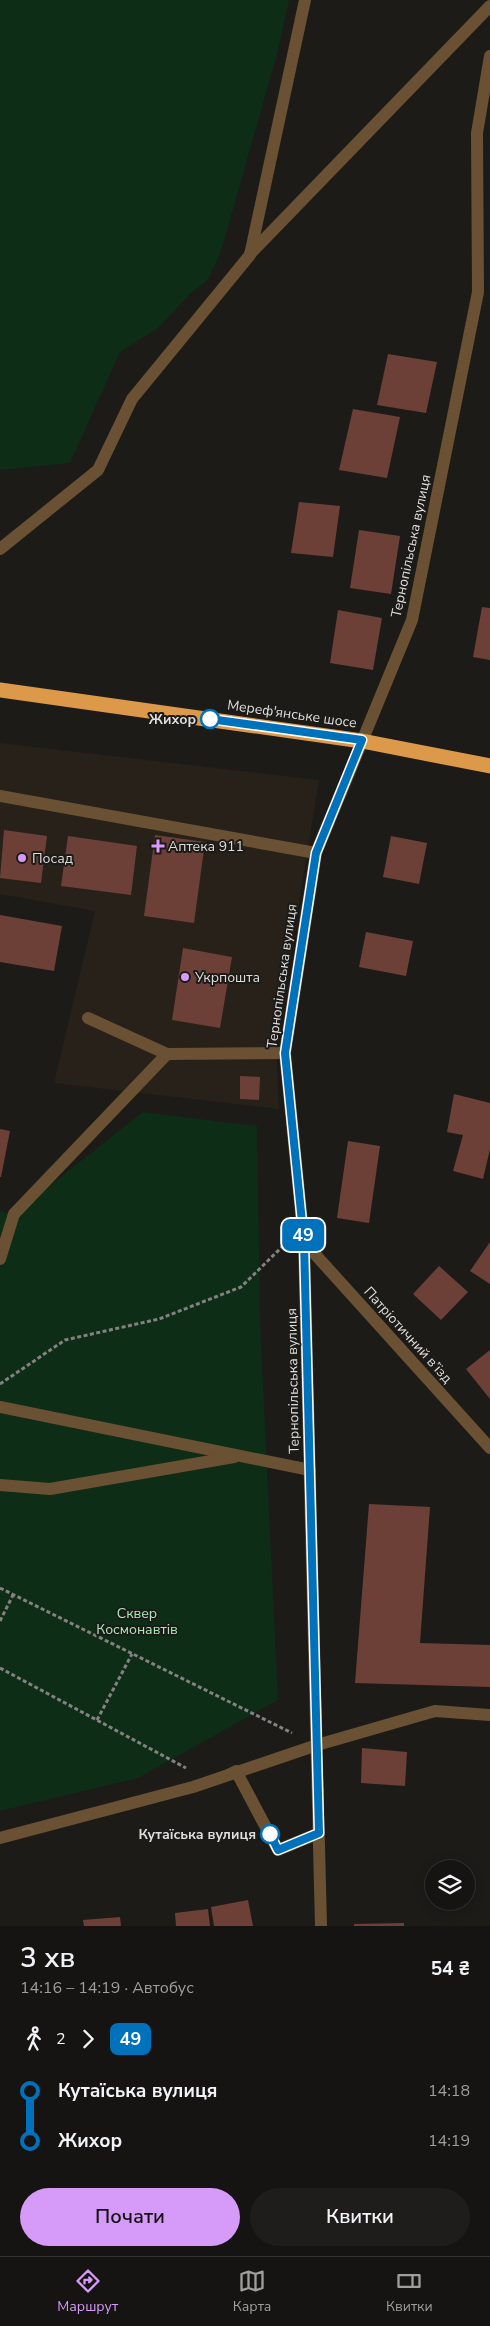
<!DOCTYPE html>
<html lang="uk">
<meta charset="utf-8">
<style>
:root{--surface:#161412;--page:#1f1d1b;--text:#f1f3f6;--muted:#9e9e9f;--line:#353332;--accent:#d69bf9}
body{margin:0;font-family:"Nunito Sans",sans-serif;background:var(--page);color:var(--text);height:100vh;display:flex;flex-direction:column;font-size:19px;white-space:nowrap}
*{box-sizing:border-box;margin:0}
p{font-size:16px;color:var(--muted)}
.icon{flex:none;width:28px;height:28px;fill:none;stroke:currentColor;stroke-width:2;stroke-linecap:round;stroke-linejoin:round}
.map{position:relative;height:1926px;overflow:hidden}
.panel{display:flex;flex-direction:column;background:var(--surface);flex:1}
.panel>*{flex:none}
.badge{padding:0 10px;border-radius:8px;font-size:18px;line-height:32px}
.controls{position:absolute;left:425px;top:1860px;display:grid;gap:10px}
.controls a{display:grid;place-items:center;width:50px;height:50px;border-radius:50%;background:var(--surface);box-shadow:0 2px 12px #0003,0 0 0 1px var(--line);font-size:25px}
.map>.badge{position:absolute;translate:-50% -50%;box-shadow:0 0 0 2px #fff}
.legs{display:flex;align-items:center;gap:8px;height:55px;padding:0 20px;font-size:16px}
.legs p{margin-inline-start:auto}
.headline{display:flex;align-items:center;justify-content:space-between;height:85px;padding:0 20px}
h1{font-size:28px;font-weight:600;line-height:38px}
.action{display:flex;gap:10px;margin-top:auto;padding:10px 20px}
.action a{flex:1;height:58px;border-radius:30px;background:var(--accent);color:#111;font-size:20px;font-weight:600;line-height:58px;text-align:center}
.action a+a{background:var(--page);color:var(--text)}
ul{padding:0 20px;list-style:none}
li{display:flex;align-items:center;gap:18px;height:50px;font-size:19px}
li i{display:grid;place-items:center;width:8px;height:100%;margin:0 6px;background:currentColor}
li i::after{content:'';width:12px;height:12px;margin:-6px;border:4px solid;border-radius:50%;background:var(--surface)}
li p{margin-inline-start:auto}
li:first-child i{background:linear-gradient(#0000 50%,currentColor 0)}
li:last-child i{background:linear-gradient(currentColor 50%,#0000 0)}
.tab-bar{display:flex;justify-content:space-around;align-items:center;height:70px;border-top:1px solid var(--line);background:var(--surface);font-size:14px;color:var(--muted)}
.tab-bar a{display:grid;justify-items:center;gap:2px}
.tab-bar .on{color:var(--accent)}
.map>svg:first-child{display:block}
.built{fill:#272119}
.green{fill:#0d2d17}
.building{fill:#6c4036}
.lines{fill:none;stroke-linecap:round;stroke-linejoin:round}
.path{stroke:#848280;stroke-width:3;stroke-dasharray:4 2.5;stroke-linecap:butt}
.lane{stroke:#6a5133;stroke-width:12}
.street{stroke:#6a5133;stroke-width:12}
.highway{stroke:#db9949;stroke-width:15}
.line-1-casing{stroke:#fff;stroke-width:11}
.line-1{stroke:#0072bc;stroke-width:8}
.stop-1-dot{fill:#fff;stroke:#0072bc;stroke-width:2.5}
.poi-dot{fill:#d69bf9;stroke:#1d1b18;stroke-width:2}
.labels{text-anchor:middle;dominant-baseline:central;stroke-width:4;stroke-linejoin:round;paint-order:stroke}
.street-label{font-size:14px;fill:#dfdedc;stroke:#1d1b18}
.stop-label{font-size:14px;font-weight:bold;fill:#dfdedc;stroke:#1d1b18;text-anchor:end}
.poi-label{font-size:14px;fill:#dfdedc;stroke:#1d1b18;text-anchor:start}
.park-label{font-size:14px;fill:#aaeab8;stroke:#1d1b18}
</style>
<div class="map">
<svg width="490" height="1926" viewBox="0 0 490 1926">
<rect width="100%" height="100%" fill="#1d1b18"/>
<path class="built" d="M0 743 319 780 276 1043 279 1109 54 1083 95 911 0 894Z"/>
<g class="green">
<path d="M0 0H289L277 54 221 251 208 280 194 290 157 329 120 352 70 463 0 470Z"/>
<path d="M143 1112 257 1126 260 1323 278 1700 138 1778 0 1811V1211L14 1214Z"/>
</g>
<g class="building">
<path d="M388 354 437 362 426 413 377 405Z"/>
<path d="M353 409 400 417 387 478 339 470Z"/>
<path d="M299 502 340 506 333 557 291 553Z"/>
<path d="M359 530 400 536 391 594 350 588Z"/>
<path d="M482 607 490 608V660L473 657Z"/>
<path d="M338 610 382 618 373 670 330 663Z"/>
<path d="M4 830 47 836 41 883 0 878Z"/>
<path d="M155 835 205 842 194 923 144 916Z"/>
<path d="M68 836 137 846 131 895 61 886Z"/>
<path d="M391 836 427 843 419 884 383 877Z"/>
<path d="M0 915 62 926 54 971 0 962Z"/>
<path d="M366 932 413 941 406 976 359 967Z"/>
<path d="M183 948 232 957 220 1028 172 1020Z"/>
<path d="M240 1076 260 1077 259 1100 240 1099Z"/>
<path d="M454 1094 490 1103V1149L483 1179 453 1171 463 1135 447 1132Z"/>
<path d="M0 1129 10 1131 1 1177H0Z"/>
<path d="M348 1141 380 1146 369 1223 337 1218Z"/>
<path d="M490 1242V1284L470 1271Z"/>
<path d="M439 1266 468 1292 441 1320 413 1294Z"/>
<path d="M490 1350V1399L466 1369Z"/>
<path d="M369 1504 430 1507 420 1643 490 1645V1687L355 1683Z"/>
<path d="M362 1748 407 1752 405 1786 361 1783Z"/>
<path d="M248 1900 253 1926H214L211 1907Z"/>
<path d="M208 1909 210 1926H176L175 1913Z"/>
<path d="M120 1917 121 1926H84L83 1920Z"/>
<path d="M404 1923V1926H354V1924Z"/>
</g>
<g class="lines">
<g class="path">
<path d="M0 1384 65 1340 159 1319 241 1287 284 1245"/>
<path d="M0 1588 292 1733"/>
<path d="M0 1621 13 1595"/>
<path d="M0 1668 186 1768"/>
<path d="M97 1720 132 1654"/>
</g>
<g class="lane">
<path d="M0 796 316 853"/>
<path d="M88 1018 167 1054 285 1053"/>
<path d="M0 1259 14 1214 167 1054"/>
<path d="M0 1407 310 1470"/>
<path d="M0 1485 50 1489 234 1457"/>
</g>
<g class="street">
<path d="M250 254 490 6"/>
<path d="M0 549 98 470 132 399 250 255 305 0"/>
<path d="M304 1242 490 1448"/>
<path d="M230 1774 236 1771 278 1850 319 1833"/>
<path d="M0 1838 193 1787 317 1745 435 1711 490 1715"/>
<path d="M321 1926 304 1242 285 1053 316 853 412 620 478 292 477 133 490 56"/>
</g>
<path class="highway" d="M0 690 362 741 490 766"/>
</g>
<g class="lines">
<g class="line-1-casing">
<path id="line-1" d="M210 719 362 740 316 853 285 1053 304 1242 319 1833 278 1850 270 1834"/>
</g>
<use href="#line-1" class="line-1"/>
</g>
<g class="stop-1-dot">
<circle cx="210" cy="719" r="9"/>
<circle cx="270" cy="1834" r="9"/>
</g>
<g class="poi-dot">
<path d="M155.5 838.5h5v5h5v5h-5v5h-5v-5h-5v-5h5z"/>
<circle cx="22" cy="858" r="5"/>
<circle cx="185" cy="977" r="5"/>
</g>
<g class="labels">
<g class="street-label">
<text transform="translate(411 546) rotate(-78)">Тернопільська вулиця</text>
<text transform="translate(292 714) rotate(8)">Мереф'янське шосе</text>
<text transform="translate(282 976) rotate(-82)">Тернопільська вулиця</text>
<text transform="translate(408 1335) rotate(48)">Патріотичний в’їзд</text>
<text transform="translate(293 1381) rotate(-91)">Тернопільська вулиця</text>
</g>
<g class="stop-label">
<text x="196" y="719">Жихор</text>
<text x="256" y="1834">Кутаїська вулиця</text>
</g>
<g class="poi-label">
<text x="168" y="846">Аптека 911</text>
<text x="32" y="858">Посад</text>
<text x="195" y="977">Укрпошта</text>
</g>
<g class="park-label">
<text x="137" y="1613">Сквер<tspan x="137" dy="16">Космонавтів</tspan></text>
</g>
</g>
</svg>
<div class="controls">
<a><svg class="icon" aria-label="layers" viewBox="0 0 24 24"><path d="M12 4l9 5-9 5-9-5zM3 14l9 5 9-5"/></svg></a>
</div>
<b class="badge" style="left:303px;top:1235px;background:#0072bc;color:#fff">49</b>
</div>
<section class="panel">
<div class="headline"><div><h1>3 хв</h1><p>14:16 – 14:19 · Автобус</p></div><b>54 ₴</b></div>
<div class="legs"><svg class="icon" aria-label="walk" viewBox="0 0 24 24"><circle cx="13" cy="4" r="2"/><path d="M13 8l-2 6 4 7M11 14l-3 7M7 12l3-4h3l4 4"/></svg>2<svg class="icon" aria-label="forward" viewBox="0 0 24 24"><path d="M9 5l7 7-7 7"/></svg><b class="badge" style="background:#0072bc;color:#fff">49</b></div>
<ul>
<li><i style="color:#0072bc"></i><b>Кутаїська вулиця</b><p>14:18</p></li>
<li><i style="color:#0072bc"></i><b>Жихор</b><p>14:19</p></li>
</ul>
<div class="action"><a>Почати</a><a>Квитки</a></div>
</section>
<nav class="tab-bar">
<a class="on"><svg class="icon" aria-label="directions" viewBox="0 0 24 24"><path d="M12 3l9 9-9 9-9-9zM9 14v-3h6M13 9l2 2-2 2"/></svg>Маршрут</a>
<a><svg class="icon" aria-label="map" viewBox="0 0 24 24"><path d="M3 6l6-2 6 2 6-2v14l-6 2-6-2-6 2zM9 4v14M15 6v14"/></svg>Карта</a>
<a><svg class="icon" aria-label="tickets" viewBox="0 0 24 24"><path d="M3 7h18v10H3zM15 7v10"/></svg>Квитки</a>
</nav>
